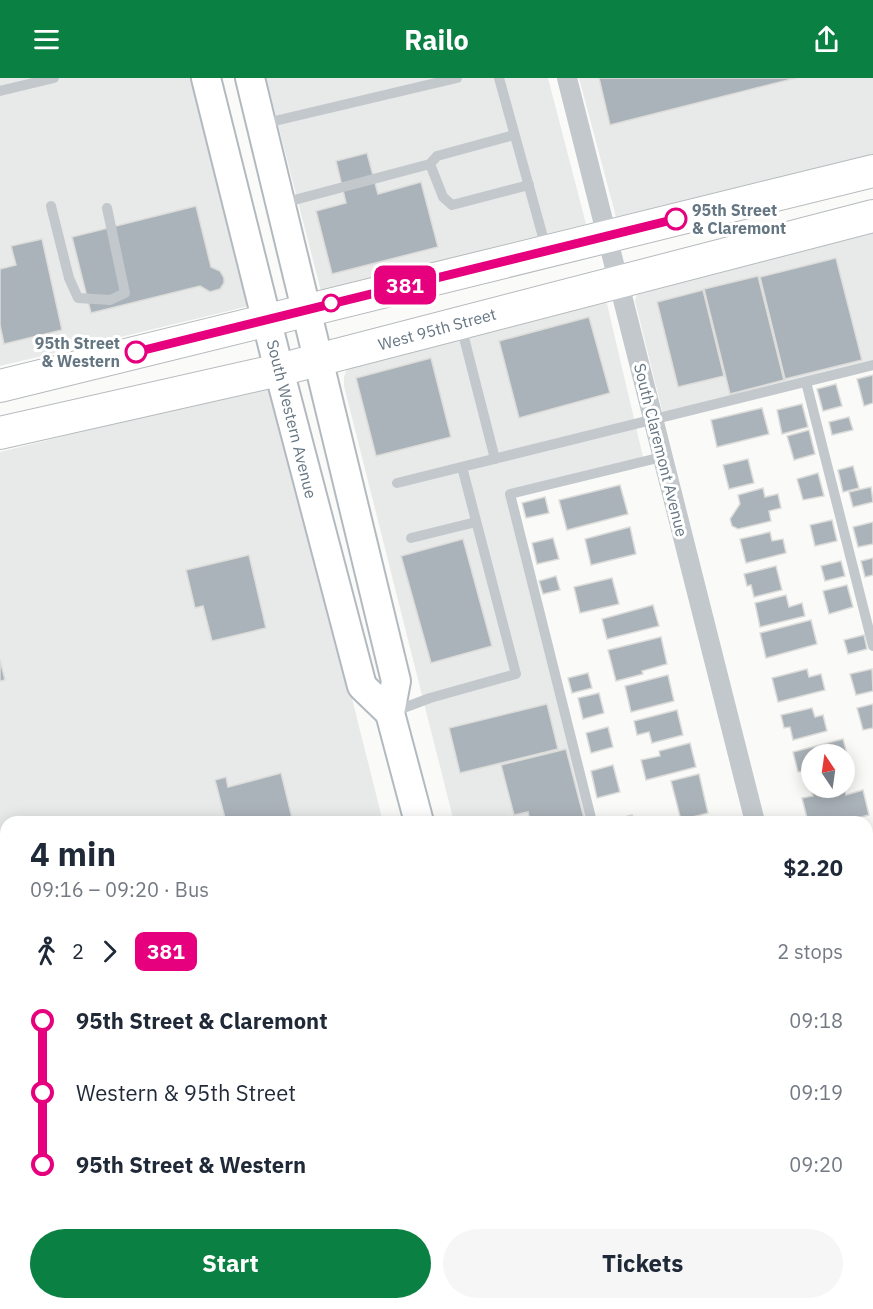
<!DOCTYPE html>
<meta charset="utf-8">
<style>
:root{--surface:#fff;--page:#f6f6f7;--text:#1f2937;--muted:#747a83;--accent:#0b8043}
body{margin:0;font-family:"IBM Plex Sans",sans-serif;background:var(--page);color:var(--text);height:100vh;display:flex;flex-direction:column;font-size:22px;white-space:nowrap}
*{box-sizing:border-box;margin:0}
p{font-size:20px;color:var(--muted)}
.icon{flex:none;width:33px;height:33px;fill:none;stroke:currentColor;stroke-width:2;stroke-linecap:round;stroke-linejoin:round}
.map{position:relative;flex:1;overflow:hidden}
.sheet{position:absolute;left:0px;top:738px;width:873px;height:494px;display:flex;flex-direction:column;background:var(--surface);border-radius:18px 18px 0 0;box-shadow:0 3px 15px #0003}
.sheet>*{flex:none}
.badge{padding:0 12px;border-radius:9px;font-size:21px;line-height:39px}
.needle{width:39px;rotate:347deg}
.tools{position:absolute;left:801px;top:666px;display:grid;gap:12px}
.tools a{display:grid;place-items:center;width:54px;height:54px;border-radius:50%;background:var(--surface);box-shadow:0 3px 15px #0003;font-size:30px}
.map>.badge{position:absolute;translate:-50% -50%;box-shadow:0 0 0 3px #fff}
.legs{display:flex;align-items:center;gap:9px;height:66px;padding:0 30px;font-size:20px}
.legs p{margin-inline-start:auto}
.summary{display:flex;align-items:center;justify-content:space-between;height:102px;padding:0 30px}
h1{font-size:33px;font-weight:700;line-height:45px}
.action{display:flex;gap:12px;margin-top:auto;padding:12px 30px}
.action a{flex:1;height:69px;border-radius:36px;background:var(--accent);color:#fff;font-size:24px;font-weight:700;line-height:69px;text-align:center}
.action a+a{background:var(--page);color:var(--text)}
ul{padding:0 30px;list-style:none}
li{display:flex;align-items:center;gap:21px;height:72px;font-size:22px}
li i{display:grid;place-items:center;width:9px;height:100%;margin:0 8px;background:currentColor}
li i::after{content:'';width:15px;height:15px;margin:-8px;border:4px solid;border-radius:50%;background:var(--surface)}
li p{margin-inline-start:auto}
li:first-child i{background:linear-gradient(#0000 50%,currentColor 0)}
li:last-child i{background:linear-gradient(currentColor 50%,#0000 0)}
header{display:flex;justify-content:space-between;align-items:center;height:78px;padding:0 30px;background:var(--accent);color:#fff;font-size:27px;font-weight:700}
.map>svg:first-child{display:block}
.built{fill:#e8e9e9}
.building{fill:#aab3b9;stroke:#dcdcda;stroke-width:1.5}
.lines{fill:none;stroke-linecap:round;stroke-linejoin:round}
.secondary-casing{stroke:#b3babf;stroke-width:32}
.primary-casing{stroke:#b5babe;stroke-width:34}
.lane{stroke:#c3c8cc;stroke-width:10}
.street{stroke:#c3c8cc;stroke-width:20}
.secondary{stroke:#fff;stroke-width:28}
.primary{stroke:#fff;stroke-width:32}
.line-1-casing{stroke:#fff;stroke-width:14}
.line-1{stroke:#e6007e;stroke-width:9}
.stop-1-dot{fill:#fff;stroke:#e6007e;stroke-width:3}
.labels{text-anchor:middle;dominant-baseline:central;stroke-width:6;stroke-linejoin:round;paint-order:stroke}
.stop-label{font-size:16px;font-weight:bold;fill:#657683;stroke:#fff;text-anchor:start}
.street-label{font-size:16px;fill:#657683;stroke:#fff}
</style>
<header><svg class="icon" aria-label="menu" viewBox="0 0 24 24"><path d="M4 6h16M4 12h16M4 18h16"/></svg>Railo<svg class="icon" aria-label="share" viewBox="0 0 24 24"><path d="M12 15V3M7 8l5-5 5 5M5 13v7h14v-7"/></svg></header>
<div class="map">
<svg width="873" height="1231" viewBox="0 0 873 1231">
<rect width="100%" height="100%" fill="#fafaf8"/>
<g class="built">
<path d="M0 0H191L249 228 0 288Z"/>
<path d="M266 0H548L586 146 321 213Z"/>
<path d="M579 0H873V76L616 139Z"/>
<path d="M873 151V287L664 340 635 223 637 216 643 207Z"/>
<path d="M603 221 607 226 644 383 510 416 592 744H454L344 308V299L347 291 355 283Z"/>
<path d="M273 306 383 744H6V1226H504L505 1231H0V374Z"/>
<path d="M577 1226H713L714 1231H579Z"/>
</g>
<g class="building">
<path d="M599 0H796L610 47Z"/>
<path d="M367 75 378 116 421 104 438 169 332 196 316 133 346 125 336 83Z"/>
<path d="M196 128 211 189 220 193 224 200V205L220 211 210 214 200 208 91 235 72 159Z"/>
<path d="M42 161 62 252 4 266 0 247V191L16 187 11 168Z"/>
<path d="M836 180 862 282 785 301 760 199Z"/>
<path d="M758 198 784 302 730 316 704 211Z"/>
<path d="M703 212 724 298 678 309 657 224Z"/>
<path d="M589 239 610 315 519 340 499 263Z"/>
<path d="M431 280 451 359 376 378 356 300Z"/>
<path d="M873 297V325L864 328 857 301Z"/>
<path d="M836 306 842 328 823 333 817 311Z"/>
<path d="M802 326 808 349 782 356 777 332Z"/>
<path d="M762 330 769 356 717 369 711 342Z"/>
<path d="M849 339 853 352 832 357 829 344Z"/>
<path d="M809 352 815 376 794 382 787 358Z"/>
<path d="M748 381 754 405 729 411 723 387Z"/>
<path d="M853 388 859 410 843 414 838 392Z"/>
<path d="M818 395 824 418 803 422 797 401Z"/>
<path d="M620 407 628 436 567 452 559 422Z"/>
<path d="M871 409 873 424 853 429 849 414Z"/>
<path d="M763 410 765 419 778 416 781 430 769 433 771 443 738 451 732 448 730 441 740 426 738 417Z"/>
<path d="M545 419 549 435 526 440 522 425Z"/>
<path d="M832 442 837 463 815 468 810 447Z"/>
<path d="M873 444V466L858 469 853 449Z"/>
<path d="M630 449 636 476 591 487 585 461Z"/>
<path d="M770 454 772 463 783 461 786 475 746 485 740 461Z"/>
<path d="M553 460 559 481 537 486 532 465Z"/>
<path d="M463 461 492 568 431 585 401 478Z"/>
<path d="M249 477 266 550 212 563 203 528 195 530 186 492Z"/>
<path d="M873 480V497L865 499 861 483Z"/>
<path d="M841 483 845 498 825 503 821 488Z"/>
<path d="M776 488 782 512 754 519 751 507 747 508 744 496Z"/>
<path d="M556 498 560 512 543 516 539 503Z"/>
<path d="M612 500 619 526 580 535 574 509Z"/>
<path d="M847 507 853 529 829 536 823 513Z"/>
<path d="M786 517 789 529 802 525 805 538 760 549 755 525Z"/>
<path d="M653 527 659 548 607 561 602 541Z"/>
<path d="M811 542 817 566 766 580 760 555Z"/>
<path d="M864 557 867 571 848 576 844 562Z"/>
<path d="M661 559 667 586 642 593 643 596 616 603 608 572Z"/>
<path d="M0 582 5 602 0 603Z"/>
<path d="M807 591 809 599 821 596 825 612 778 624 772 600Z"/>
<path d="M872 591 873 613 856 617 850 596Z"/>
<path d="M588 595 592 610 572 615 568 600Z"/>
<path d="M668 597 674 623 631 634 625 608Z"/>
<path d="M599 615 604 635 583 641 578 620Z"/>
<path d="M547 626 558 671 460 695 449 650Z"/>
<path d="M873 626V650L863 652 857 630Z"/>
<path d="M812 630 815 639 823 637 827 653 793 662 790 649 784 650 781 637Z"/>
<path d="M677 632 683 657 652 665 649 654 637 657 634 643Z"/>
<path d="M608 649 613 669 591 675 586 655Z"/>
<path d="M843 661 850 687 844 688V676H812V699L807 700 804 693 798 694 793 674Z"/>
<path d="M690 665 696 689 646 702 641 682 660 678 659 673Z"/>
<path d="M566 671 585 744H530L528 734 514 737 501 687Z"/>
<path d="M613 687 620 714 597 720 591 693Z"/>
<path d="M281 695 293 744H226L215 702 226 699 228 709Z"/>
<path d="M699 696 708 735 681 742 671 703Z"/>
<path d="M820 710H826L827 715 844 710 846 717 863 712 869 737 849 742 848 739 835 742V744H808L802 720 813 718 811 712Z"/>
<path d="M632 737 634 744H610V743Z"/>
<path d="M0 785 6 809V947L0 949Z"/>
<path d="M873 809V838L867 840V811Z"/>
<path d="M873 846V873L867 875V847Z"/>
<path d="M873 881V907L867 908V882Z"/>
<path d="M873 913V942L867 944V914Z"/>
<path d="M873 951V970L869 952Z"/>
<path d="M359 1226H386L366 1231H361Z"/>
<path d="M752 1226H769L753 1230Z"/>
<path d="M804 1226H810L811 1229 817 1231H784Z"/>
</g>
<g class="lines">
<g class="secondary-casing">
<g id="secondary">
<path d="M206 0 279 292 362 608 390 635"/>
<path d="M250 0 396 603 390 635 419 744"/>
<path d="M545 1226 547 1231"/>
</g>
</g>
<g class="primary-casing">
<g id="primary">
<path d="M0 308 873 93"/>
<path d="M0 355 279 292 873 138"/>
</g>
</g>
<g class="lane">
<path d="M499 0 546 170"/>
<path d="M0 13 54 0"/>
<path d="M262 46 457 0"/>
<path d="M514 57 437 78 430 86 443 119 452 127 529 107"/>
<path d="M283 125 430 86"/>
<path d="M51 128 69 200 78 220 110 222 125 215 107 130"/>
<path d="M461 248 495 381"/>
<path d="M806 304 873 568"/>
<path d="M397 405 873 287"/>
<path d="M411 460 476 444"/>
<path d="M393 634 430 620 516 596 462 389"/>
<path d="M592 744 510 416 662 379"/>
<path d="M285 1226 286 1231"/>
<path d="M619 1226 621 1231"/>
<path d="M667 1226 669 1231"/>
<path d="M713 1226 714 1231"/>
<path d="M433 1231 436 1226"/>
</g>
<g class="street">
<path d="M567 0 755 744"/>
<path d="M867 776 873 774"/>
<path d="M867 1184 873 1207"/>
</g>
<use href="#secondary" class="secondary"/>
<use href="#primary" class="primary"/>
</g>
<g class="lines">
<g class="line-1-casing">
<path id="line-1" d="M136 274 676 141"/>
</g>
<use href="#line-1" class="line-1"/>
</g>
<g class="stop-1-dot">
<circle cx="676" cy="141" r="10"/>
<circle cx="331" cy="225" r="8"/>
<circle cx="136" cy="274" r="10"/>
</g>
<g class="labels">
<g class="stop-label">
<text x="692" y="132">95th Street<tspan x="692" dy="18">&amp; Claremont</tspan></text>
<text x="120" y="265" text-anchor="end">95th Street<tspan x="120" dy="18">&amp; Western</tspan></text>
</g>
<g class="street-label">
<text transform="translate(437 251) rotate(-15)">West 95th Street</text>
<text transform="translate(292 341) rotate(76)">South Western Avenue</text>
<text transform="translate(661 372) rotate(76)">South Claremont Avenue</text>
</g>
</g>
</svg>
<div class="tools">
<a><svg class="needle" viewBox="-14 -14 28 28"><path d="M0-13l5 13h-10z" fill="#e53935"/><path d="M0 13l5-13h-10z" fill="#747a83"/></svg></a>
</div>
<b class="badge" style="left:405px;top:207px;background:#e6007e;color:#fff">381</b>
<section class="sheet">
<div class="summary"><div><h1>4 min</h1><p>09:16 – 09:20 · Bus</p></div><b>$2.20</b></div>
<div class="legs"><svg class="icon" aria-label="walk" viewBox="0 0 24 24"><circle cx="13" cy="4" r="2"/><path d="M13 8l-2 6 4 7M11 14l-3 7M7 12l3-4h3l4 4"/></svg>2<svg class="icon" aria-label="forward" viewBox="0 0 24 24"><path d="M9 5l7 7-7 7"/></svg><b class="badge" style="background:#e6007e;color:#fff">381</b><p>2 stops</p></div>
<ul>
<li><i style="color:#e6007e"></i><b>95th Street &amp; Claremont</b><p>09:18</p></li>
<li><i style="color:#e6007e"></i><span>Western &amp; 95th Street</span><p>09:19</p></li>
<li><i style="color:#e6007e"></i><b>95th Street &amp; Western</b><p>09:20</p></li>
</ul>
<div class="action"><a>Start</a><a>Tickets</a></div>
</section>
</div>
